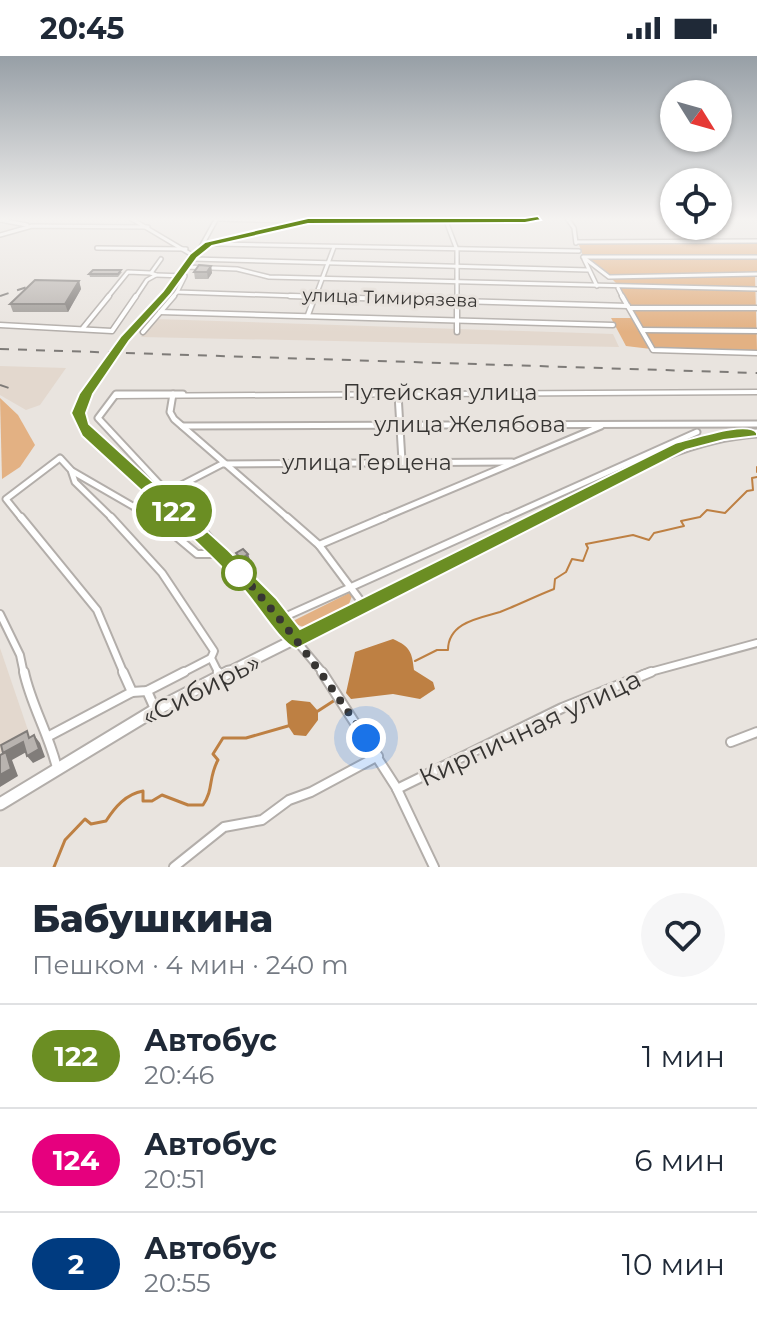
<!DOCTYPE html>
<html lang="ru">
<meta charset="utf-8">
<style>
:root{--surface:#fff;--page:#f6f6f7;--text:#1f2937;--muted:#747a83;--line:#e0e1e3}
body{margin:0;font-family:Montserrat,sans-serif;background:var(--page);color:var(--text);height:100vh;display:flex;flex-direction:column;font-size:30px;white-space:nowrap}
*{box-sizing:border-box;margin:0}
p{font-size:26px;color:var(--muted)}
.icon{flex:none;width:44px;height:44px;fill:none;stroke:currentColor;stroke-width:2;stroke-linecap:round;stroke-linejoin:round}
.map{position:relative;height:811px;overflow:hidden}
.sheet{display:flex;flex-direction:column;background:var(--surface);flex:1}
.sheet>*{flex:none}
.badge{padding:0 16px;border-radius:26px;font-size:28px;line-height:52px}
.needle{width:52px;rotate:127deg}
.controls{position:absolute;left:660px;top:24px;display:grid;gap:16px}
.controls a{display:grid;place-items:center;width:72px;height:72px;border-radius:50%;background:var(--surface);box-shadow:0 2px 6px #0004;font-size:40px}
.you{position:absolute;width:40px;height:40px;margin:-20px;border:6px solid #fff;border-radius:50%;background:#1a73e8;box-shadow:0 0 0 12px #1a73e833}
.map>.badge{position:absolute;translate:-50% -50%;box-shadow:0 0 0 4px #fff}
.round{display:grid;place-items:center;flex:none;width:84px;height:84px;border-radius:42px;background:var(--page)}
.overview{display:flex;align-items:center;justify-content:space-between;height:136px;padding:0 32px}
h1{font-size:38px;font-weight:800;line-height:60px}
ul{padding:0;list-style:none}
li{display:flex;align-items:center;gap:24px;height:104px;padding:0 32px;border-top:2px solid var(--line)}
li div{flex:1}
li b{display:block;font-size:30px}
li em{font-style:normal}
li .badge{min-width:88px;font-weight:700;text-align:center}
.status{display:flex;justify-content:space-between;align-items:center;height:56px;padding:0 40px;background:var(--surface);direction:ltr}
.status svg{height:22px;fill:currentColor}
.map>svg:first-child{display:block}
.built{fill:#e3d8ce}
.green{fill:#e3b183}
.water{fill:#be8043}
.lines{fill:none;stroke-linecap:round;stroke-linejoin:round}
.stream-far1{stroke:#be8043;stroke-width:2}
.stream{stroke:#be8043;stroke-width:3}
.minor-far4-casing{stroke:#b3aeaa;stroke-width:6}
.minor-far3-casing{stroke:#b3aeaa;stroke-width:7}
.minor-far2-casing{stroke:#b3aeaa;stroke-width:9}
.minor-far1-casing{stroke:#b3aeaa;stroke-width:10}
.minor-casing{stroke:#b3aeaa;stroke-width:12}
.major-far2-casing{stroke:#b3aeaa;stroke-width:11}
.major-far1-casing{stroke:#b3aeaa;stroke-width:13}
.major-casing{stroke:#b3aeaa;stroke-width:15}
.minor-far4{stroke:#fff;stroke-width:3}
.minor-far3{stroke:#fff;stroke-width:4}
.minor-far2{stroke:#fff;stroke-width:5}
.minor-far1{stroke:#fff;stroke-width:6}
.minor{stroke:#fff;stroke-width:8}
.major-far2{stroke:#fff;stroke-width:7}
.major-far1{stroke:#fff;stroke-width:9}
.major{stroke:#fff;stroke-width:11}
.rail{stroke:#7e7b78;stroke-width:2;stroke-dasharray:9 9;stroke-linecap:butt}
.minor-bridge-casing{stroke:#b3aeaa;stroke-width:7;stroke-linecap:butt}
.minor-bridge{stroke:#fff;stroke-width:4}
.wall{fill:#9e9a96}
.shaded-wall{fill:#817d7a}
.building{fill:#b8b3af;stroke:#817d7a;stroke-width:2}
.line{fill:#6b8e23;stroke:#fff;stroke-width:2}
.walk{stroke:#373533;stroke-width:8;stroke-dasharray:0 14.4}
.stop-dot{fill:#fff;stroke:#6b8e23;stroke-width:4}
.labels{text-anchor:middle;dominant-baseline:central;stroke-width:6;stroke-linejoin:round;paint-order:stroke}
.far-street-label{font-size:18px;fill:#373533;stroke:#e9e4df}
.street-label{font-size:22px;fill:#373533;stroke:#e9e4df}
.near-street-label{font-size:26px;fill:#373533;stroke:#e9e4df}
</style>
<div class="status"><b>20:45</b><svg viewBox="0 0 49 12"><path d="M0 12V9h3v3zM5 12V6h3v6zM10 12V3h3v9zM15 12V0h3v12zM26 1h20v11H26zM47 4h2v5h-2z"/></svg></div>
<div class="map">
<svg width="757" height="811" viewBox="0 0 757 811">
<rect width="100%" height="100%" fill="#e9e4df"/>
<g class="built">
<path d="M155 263 613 278 619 291 141 281Z"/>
<path d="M0 310 66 312 40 349 26 354 0 339Z"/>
<path d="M0 592 30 680 0 697Z"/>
</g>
<g class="green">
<path d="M757 185V217L607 219 583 200 578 186Z"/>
<path d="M755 219 757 295 653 291 619 230 610 221Z"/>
<path d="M611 262H634L651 293 626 290Z"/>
<path d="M0 342 18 359 35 389 20 411 2 423Z"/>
<path d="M349 537 352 540 349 548 303 571 291 566Z"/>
</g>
<g class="water">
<path d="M393 583C411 591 412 597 414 614L433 626 435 633 420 643 393 638 351 643 346 637 355 596Z"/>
<path d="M292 644 310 646 318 655V664L306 680 294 679 288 670 286 648Z"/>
</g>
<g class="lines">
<g class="stream-far1">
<path d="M757 411V416"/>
<path d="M415 605 437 594H448C448 566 480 562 500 556 518 549 536 540 554 533L555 523 566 516 572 503 583 505 588 492 586 488 633 479 649 484 654 477 684 470 681 465 700 461 707 454 725 457 747 435 753 434 752 422 757 421"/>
</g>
<g class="stream">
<path d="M318 655 335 644"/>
<path d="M54 811 65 784 85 763 91 768 106 765C115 751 126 738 143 735V745H152L162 739 188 749H203C214 733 208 722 218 704L213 698 223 682H246L288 670"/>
</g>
<g class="minor-far4-casing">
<g id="minor-far4">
<path d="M130 162 194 200"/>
<path d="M567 162 574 172 576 187"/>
<path d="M217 163 296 165"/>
<path d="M0 164 27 169"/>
<path d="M446 165 457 194V242"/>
<path d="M0 179 32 170 148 171"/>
<path d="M576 186 757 185"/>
<path d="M216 188 579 195"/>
<path d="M201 191 217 162"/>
<path d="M97 192 186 193"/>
<path d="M583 201 609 221 757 218"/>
<path d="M584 201H757"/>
<path d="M193 203 588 214"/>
<path d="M584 203 597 230"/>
<path d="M186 211 237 213 269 221 757 233"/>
<path d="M156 219 185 220 177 236 355 242"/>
<path d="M618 232 623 242"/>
<path d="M107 242 128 216 151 217"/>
<path d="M135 242 147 224 156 219 151 217 161 203"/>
<path d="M163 242 194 200 209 188 308 165H525L538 162"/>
<path d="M172 242 177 236"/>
<path d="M315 242 334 191"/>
</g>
</g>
<g class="minor-far3-casing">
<g id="minor-far3">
<path d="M290 240 628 250"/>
<path d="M457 240V276"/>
<path d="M622 240 653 294 757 297"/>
<path d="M630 252H757"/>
<path d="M160 256 613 269"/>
<path d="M308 259 315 240"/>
<path d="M0 269 112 275 136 240"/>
<path d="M83 272 109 240"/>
<path d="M642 274 757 275"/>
<path d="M143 276 174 240"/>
<path d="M125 283 165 240"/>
<path d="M398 336V340"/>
<path d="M115 340 757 336"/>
</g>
</g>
<g class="minor-far2-casing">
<g id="minor-far2">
<path d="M86 338 78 357 87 377 182 463"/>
<path d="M173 338 170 356 174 363 289 463"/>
<path d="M183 338H116L98 362 192 463"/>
<path d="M398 338 402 405"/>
<path d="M182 370 757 368"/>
<path d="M72 415 155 463"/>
<path d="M168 436 222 408 512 406"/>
<path d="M22 463 6 443 60 402 71 414 75 426 113 463"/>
<path d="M380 463 601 370"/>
<path d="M503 463 697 376"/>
</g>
</g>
<g class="minor-far1-casing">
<g id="minor-far1">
<path d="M21 461 97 554 124 618"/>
<path d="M111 461 162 517 214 595 211 602 219 618"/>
<path d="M153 461 197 498H220"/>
<path d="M180 461 224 501"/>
<path d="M191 461 236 513"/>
<path d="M287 461 319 489 363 548"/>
<path d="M319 489 385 461"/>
<path d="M237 514 324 618"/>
<path d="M0 558 20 599 24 618"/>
<path d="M280 563 507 461"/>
<path d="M180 618 211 602"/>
<path d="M643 618 757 587"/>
</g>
</g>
<g class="minor-casing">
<g id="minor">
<path d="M24 616C31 649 49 678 57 712"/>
<path d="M123 616 132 636"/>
<path d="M218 616 220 619"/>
<path d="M322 616 396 731 434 811"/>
<path d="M147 635 155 653"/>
<path d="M49 680 132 636 147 635 184 616"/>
<path d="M731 686 757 676"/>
<path d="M397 733 562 652 651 616"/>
<path d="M174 811 224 771 262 764 289 744 311 736 378 700"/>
</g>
</g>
<g class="major-far2-casing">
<path id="major-far2" d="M536 463C607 428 677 382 757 377"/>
</g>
<g class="major-far1-casing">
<path id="major-far1" d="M225 618 540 461"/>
</g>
<g class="major-casing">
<path id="major" d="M0 748 155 654 229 616"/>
</g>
<use href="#minor-far4" class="minor-far4"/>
<use href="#minor-far3" class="minor-far3"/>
<use href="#minor-far2" class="minor-far2"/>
<use href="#minor-far1" class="minor-far1"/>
<use href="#minor" class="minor"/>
<use href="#major-far2" class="major-far2"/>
<use href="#major-far1" class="major-far1"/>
<use href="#major" class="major"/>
<g class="rail">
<path d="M0 240 39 227"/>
<path d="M0 293 757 317"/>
<path d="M0 329 9 332"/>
</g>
<g class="minor-bridge-casing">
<path id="minor-bridge" d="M86 338 125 283"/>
</g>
<use href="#minor-bridge" class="minor-bridge"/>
</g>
<g class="wall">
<path d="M211 210 212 217 208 223H195L194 216Z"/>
<path d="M122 216 118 221H90L89 218Z"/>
<path d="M79 225 81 233 68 256H13L10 248Z"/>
<path d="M236 497 248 498 250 504 243 508 237 503Z"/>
</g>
<g class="shaded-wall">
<path d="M211 210 212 217 208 223 207 216Z"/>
<path d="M79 225 81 233 68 256 65 248Z"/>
<path d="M248 498 250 504 243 508 241 503Z"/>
<path d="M34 679 40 687 45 701 33 707 27 700Z"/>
<path d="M23 686 30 694 12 704 18 720 0 731V719L3 697Z"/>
</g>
<g class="building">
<path d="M199 209 211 210 207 216H194Z"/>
<path d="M93 214H121L118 218H89Z"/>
<path d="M35 224 79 225 65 248H10Z"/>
<path d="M243 493 248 498 241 503 236 497Z"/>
<path d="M27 675 29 682 34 679 39 693 27 700 23 686 3 697 1 689Z"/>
<path d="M6 696 11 713 0 719V699Z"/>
</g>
<linearGradient id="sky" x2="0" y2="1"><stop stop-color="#979fa6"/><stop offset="0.59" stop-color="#f5f3f1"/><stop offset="1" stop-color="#f5f3f1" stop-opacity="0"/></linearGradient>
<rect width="757" height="276" fill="url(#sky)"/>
<path class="line" d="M538 160 541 164 525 167 308 168 212 190 197 202 170 239 129 285 93 338 86 357 89 368 228 494 276 542 300 573 675 387C696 382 748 364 757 377V380L724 384 686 394 296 593C281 588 257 548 244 534 193 480 136 430 82 380L71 357 79 338 121 280 163 235 190 198 205 186 308 162H525Z"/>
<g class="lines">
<path class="walk" d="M239 517 236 513C285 565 326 623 366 682"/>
</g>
<circle class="stop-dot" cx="239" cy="517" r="16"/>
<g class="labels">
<g class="far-street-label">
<text transform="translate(390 242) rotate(2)">улица Тимирязева</text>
</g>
<g class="street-label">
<text x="440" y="336">Путейская улица</text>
<text x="470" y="368">улица Желябова</text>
<text x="367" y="406">улица Герцена</text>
</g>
<g class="near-street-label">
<text transform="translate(201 633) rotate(-27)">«Сибирь»</text>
<text transform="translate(530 672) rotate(-25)">Кирпичная улица</text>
</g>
</g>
</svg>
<div class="controls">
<a><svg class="needle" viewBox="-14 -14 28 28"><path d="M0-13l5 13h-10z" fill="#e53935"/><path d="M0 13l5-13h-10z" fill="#747a83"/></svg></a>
<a><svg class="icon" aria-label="locate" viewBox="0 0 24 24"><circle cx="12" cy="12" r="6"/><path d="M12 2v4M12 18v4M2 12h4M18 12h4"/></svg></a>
</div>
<div class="you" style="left:366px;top:682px"></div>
<b class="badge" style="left:174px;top:455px;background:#6b8e23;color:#fff">122</b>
</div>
<section class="sheet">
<div class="overview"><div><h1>Бабушкина</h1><p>Пешком · 4 мин · 240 m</p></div><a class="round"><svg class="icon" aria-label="heart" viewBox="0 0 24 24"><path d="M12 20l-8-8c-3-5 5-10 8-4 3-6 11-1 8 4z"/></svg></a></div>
<ul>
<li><span class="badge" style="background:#6b8e23;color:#fff">122</span><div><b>Автобус</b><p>20:46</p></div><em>1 мин</em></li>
<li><span class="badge" style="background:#e6007e;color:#fff">124</span><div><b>Автобус</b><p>20:51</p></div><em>6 мин</em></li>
<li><span class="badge" style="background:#003b80;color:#fff">2</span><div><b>Автобус</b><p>20:55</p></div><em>10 мин</em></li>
</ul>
</section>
